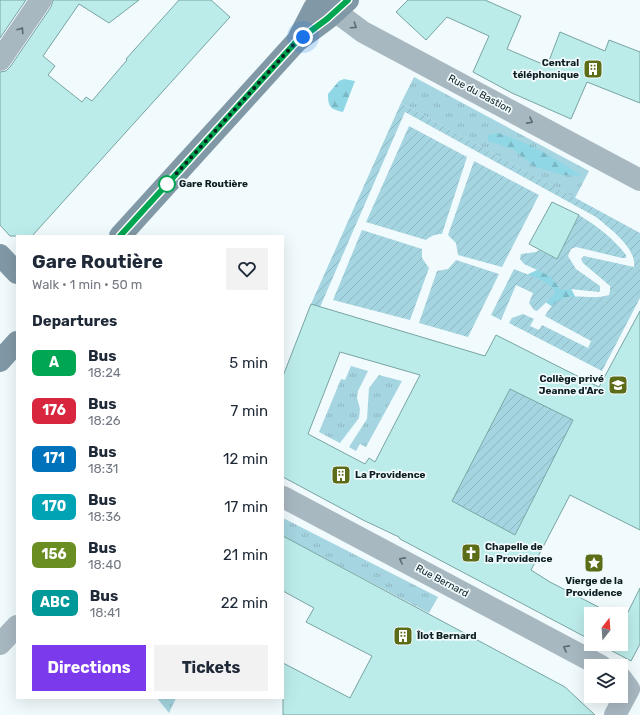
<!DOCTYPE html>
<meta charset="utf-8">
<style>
:root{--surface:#fff;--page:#f2f2f3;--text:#1f2937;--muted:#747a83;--accent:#7c3aed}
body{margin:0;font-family:Rubik,sans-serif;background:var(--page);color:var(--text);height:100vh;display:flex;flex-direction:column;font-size:15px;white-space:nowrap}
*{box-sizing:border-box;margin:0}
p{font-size:13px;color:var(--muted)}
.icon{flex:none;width:22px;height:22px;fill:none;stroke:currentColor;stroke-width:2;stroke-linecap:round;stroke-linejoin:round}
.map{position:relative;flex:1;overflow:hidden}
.side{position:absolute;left:16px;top:235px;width:268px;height:464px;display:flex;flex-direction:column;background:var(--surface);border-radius:0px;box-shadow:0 4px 16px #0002}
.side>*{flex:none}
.badge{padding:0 8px;border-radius:6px;font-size:14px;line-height:26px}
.needle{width:26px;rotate:17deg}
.controls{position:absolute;left:584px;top:607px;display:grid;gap:8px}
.controls a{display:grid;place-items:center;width:44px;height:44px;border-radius:0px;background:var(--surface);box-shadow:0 4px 16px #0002;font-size:20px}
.you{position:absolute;width:20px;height:20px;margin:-10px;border:3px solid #fff;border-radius:50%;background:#1a73e8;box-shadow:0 0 0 6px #1a73e833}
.map>.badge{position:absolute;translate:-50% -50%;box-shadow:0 0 0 2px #fff}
h2{padding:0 16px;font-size:15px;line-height:36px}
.round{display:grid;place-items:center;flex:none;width:42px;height:42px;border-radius:0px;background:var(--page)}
.headline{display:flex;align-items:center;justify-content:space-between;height:68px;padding:0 16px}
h1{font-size:19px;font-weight:700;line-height:30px}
.cta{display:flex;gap:8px;margin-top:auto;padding:8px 16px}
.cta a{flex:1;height:46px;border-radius:0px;background:var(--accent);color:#fff;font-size:16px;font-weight:700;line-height:46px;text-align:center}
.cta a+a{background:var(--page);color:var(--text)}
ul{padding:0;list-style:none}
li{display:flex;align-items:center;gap:12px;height:48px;padding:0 16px}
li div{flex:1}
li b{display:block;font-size:15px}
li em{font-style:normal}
li .badge{min-width:44px;font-weight:700;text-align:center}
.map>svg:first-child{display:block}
.grass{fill:url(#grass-tufts)}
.forest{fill:url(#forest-firs)}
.garden{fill:url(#garden-furrows)}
.building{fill:#bcecea;stroke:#77a4a3;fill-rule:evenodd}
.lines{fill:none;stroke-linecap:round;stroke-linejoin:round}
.street{stroke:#a8b8c1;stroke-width:22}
.secondary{stroke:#8199a6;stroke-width:22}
.oneway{stroke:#5a6b72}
.line-casing{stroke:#fff;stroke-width:9}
.line{stroke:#00a651;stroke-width:6}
.walk{stroke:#0d1e22;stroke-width:4;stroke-dasharray:0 7.2}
.stop-dot{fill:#fff;stroke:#00a651;stroke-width:2}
.labels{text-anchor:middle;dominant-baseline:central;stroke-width:3.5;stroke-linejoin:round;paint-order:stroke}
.poi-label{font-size:10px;font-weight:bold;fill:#0d1e22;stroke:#f1fafc;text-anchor:start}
.street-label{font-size:10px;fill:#0d1e22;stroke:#f1fafc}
.stop-label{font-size:10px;font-weight:bold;fill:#0d1e22;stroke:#f1fafc;text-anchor:start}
</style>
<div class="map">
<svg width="640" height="715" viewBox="0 0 640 715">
<defs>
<pattern id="grass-tufts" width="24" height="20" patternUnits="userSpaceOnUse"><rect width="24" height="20" fill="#a5d5e0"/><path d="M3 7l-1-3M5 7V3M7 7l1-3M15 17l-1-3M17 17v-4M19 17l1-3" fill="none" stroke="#8db6c0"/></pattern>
<pattern id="forest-firs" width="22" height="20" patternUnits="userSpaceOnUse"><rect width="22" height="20" fill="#90d7e6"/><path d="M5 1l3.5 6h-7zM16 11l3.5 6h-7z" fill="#7bb8c5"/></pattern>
<pattern id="garden-furrows" width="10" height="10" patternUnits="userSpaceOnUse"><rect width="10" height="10" fill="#a5d5e0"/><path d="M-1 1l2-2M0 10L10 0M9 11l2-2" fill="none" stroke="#8db6c0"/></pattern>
</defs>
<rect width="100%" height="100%" fill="#f1fafc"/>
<g class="grass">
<path d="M414 77 589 171 575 198 401 103Z"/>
<path d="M351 366 368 371 358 391 357 398 360 409 359 418 340 443 319 432 341 379 345 380Z"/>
<path d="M379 375 402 381 366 447 360 444 356 451 349 447 367 419 369 388Z"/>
<path d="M283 518 438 597 429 613 283 536Z"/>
<path d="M157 698H176L169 713Z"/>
</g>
<g class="forest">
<path d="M344 79 355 81 343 112C330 109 328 107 328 94L339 81Z"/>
<path d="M498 133C529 143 556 158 582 176L562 175 533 166 513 149 488 141V135Z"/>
<path d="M537 270 565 277 577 300 561 313 523 286 522 277Z"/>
</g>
<g class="garden">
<path d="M401 103 640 233V298L602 371 509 323 512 318 523 314 534 319 530 326 539 330 542 325 588 348 591 341 545 316C563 284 583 303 609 295L610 291V286L583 263 581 259 584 256 634 267C637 248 609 228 596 217L405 112 320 307 311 304Z"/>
<path d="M409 126 467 157 442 234C435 234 431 236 426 240L366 222Z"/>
<path d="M474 161 539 195 502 267 458 255 456 243 448 235Z"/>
<path d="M579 215C597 226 613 238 626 255V258H622L576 247 571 249 568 256 576 269 600 286V290L599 292 570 289 561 290 550 276 524 264 520 259 521 254 536 252 539 250 557 259Z"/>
<path d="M362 230 422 249V258L429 268 410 320 333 300Z"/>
<path d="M456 260 499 274 468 337 419 323 437 271 448 269Z"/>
<path d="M514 269C528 275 545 279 555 291L554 295 537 311 534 310 529 303 533 293 516 285 501 320 491 315Z"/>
<path d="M510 389 573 420 515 535 452 501Z"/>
</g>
<g class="building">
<path d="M0 0H26L0 38Z"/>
<path d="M53 0H139L109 23 79 4 43 56 55 66 48 75 82 102 86 97 92 101 127 60 126 59 179 0H211L230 17 32 236H10L0 225V72L6 71 10 67 51 7Z"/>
<path d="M408 0H485L521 16 507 49 547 66 560 32 605 51 609 40 640 52V103L587 82 571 119 512 93 473 72 489 36 447 17 426 40 396 12Z"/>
<path d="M552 202 579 215 557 259 529 244Z"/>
<path d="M311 304 485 356 496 335 599 387 640 311V530L570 495 531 570 550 582 612 614H591V640L400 539 399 537 363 520 283 477V376ZM340 352 420 375 375 462 369 458 365 464 308 434ZM510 389 573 420 515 535 452 501Z"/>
<path d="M283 536 565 687 595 715H283V663L350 698 372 656 306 622 314 608 283 591Z"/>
<path d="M640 588V644L631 661 599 644H621V619L624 620Z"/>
</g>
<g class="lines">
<g class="street">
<path d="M333 0 330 6 332 9 363 32 640 180"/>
<path d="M0 60 41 0"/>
<path d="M283 497 601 666"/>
<path d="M0 644 17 626"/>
<path d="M615 715 629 689 621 678"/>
</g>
<g class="secondary">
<path d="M299 37 314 8 320 0"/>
<path d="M120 236 296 42 327 19 348 0"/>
<path d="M0 255 17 273"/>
<path d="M0 361 17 342"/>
</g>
</g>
<defs><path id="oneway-chevron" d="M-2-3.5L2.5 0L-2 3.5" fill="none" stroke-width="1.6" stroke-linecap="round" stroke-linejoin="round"/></defs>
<g class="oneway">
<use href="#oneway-chevron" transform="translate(354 26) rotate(34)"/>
<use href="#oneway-chevron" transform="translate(21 30) rotate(-56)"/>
<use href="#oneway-chevron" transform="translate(530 121) rotate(28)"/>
<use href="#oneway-chevron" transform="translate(402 560) rotate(-152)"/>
<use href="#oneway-chevron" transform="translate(566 648) rotate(-152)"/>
</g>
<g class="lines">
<g class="line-casing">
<path id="line" d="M120 236 296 42 327 19 348 0"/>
</g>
<use href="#line" class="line"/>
<path class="walk" d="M167 184 296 42 303 37"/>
</g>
<defs>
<g id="building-square" transform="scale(1)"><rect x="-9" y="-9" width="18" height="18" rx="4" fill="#5c6d18" stroke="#f1fafc"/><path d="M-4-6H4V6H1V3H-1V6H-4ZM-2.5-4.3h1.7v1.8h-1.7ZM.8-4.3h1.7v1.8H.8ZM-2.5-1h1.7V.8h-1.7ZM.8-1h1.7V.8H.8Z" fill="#fff"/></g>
<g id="school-square" transform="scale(1)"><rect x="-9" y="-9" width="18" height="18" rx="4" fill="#5c6d18" stroke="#f1fafc"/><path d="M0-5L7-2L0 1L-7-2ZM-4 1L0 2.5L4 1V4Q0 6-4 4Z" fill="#fff"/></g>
<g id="church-square" transform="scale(1)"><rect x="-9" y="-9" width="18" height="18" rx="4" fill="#5c6d18" stroke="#f1fafc"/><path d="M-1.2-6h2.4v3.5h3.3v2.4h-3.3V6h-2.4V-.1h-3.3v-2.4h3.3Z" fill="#fff"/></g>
<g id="sight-square" transform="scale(1)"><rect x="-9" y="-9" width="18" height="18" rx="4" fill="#5c6d18" stroke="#f1fafc"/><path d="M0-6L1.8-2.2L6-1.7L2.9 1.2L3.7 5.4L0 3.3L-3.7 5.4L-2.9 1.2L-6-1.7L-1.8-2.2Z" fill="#fff"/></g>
</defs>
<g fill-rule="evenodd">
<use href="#building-square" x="593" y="69"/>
<use href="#school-square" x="618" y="385"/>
<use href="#building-square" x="341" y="475"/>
<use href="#church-square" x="471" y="553"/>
<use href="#sight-square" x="594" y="563"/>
<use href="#building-square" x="403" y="636"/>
</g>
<circle class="stop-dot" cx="167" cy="184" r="8"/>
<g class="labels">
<g class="poi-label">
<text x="579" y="63" text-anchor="end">Central<tspan x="579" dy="12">téléphonique</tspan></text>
<text x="604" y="379" text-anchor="end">Collège privé<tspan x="604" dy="12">Jeanne d'Arc</tspan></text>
<text x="355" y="475">La Providence</text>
<text x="485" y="547">Chapelle de<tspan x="485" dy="12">la Providence</tspan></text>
<text x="594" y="581" text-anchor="middle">Vierge de la<tspan x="594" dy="12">Providence</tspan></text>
<text x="417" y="636">Îlot Bernard</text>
</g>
<g class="street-label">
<text transform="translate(480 94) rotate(28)">Rue du Bastion</text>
<text transform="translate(442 581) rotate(28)">Rue Bernard</text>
</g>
<g class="stop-label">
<text x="179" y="184">Gare Routière</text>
</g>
</g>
</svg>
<div class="controls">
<a><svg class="needle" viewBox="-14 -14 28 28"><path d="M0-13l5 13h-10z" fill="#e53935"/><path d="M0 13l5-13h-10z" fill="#747a83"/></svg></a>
<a><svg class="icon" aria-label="layers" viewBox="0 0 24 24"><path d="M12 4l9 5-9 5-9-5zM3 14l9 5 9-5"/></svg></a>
</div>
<div class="you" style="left:303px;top:37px"></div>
<section class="side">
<div class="headline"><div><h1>Gare Routière</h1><p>Walk · 1 min · 50 m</p></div><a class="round"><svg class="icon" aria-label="heart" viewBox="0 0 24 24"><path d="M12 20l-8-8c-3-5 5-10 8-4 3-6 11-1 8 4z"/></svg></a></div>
<h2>Departures</h2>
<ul>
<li><span class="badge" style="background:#00a651;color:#fff">A</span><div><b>Bus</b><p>18:24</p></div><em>5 min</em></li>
<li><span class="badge" style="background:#d7263d;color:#fff">176</span><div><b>Bus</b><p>18:26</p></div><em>7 min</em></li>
<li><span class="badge" style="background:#0072bc;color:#fff">171</span><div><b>Bus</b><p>18:31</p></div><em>12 min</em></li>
<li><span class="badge" style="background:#00a3b4;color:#fff">170</span><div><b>Bus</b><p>18:36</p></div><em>17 min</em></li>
<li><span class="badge" style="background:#6b8e23;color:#fff">156</span><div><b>Bus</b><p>18:40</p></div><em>21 min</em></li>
<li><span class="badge" style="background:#099;color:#fff">ABC</span><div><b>Bus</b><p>18:41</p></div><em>22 min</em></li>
</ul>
<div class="cta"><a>Directions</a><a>Tickets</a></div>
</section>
</div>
